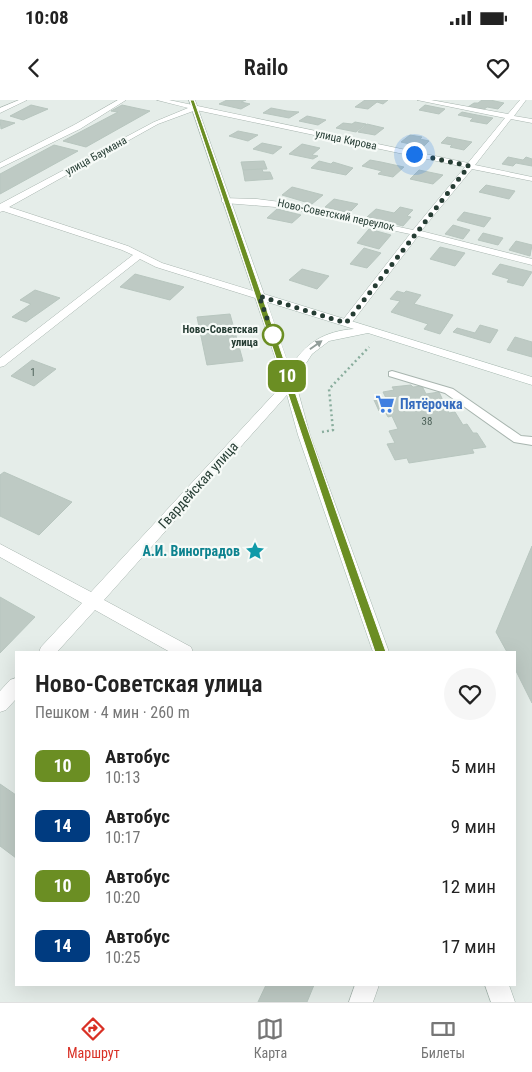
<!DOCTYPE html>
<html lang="ru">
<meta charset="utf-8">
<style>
:root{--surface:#fff;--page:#f6f6f6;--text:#222;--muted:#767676;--line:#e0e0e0;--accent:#d93025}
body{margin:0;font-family:"Roboto Condensed",sans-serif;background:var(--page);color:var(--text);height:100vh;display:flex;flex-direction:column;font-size:19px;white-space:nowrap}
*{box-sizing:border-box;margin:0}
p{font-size:16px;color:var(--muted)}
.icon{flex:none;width:28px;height:28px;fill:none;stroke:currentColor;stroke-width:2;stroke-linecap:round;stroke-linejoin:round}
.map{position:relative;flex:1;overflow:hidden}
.side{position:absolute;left:15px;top:551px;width:501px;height:335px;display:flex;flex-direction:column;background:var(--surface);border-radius:0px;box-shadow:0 5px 20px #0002}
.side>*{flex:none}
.badge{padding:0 10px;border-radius:8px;font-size:18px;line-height:32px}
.you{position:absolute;width:25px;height:25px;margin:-12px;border:4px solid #fff;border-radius:50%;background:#1a73e8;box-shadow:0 0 0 8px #1a73e833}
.map>.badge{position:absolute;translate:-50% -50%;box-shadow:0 0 0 2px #fff}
.round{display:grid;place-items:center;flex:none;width:52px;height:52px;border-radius:26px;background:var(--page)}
.headline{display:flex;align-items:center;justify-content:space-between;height:85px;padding:0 20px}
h1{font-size:24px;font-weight:600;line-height:38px}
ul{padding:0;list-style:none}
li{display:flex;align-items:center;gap:15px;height:60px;padding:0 20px}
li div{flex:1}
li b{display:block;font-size:19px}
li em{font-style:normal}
li .badge{min-width:55px;font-weight:700;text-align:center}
.status{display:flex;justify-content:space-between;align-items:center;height:35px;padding:0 25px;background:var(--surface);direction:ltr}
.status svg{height:14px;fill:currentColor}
header{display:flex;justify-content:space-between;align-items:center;height:65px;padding:0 20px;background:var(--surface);font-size:22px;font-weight:600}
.tab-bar{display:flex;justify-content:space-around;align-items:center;height:70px;border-top:1px solid var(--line);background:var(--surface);font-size:14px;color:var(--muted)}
.tab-bar a{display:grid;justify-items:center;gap:2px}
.tab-bar .selected{color:var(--accent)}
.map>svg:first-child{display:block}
.building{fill:#becac4;stroke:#b8c6bf}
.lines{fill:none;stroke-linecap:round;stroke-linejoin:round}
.lane-casing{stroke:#a8b5af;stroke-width:2}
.street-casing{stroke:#a8b5af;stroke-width:1}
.secondary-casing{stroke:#a5b7af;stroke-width:1}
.path{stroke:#89ad9d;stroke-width:2.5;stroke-dasharray:2 3;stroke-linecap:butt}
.lane{fill:#fff;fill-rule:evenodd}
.street{fill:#fff;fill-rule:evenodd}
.secondary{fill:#fff;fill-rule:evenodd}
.oneway{fill:#929e9a}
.line{fill:#6b8e23;stroke:#fff}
.walk{stroke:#263d34;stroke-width:5;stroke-dasharray:0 9}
.stop-dot{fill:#fff;stroke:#6b8e23;stroke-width:2.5}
.labels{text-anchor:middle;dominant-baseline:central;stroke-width:4.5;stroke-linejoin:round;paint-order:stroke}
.far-street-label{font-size:11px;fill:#263d34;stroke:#f6faf7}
.far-stop-label{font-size:11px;font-weight:bold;fill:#263d34;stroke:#f6faf7;text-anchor:end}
.number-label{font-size:11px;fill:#4c6058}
.shop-label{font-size:14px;font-weight:bold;fill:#366cbe;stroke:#f6faf7;text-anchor:start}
.street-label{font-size:14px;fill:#263d34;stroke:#f6faf7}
.culture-label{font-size:14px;font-weight:bold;fill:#0d838f;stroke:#f6faf7;text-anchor:end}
</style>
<div class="status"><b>10:08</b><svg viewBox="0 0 49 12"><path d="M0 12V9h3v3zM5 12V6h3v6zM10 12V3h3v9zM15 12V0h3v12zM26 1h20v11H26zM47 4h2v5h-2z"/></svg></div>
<header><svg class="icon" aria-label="back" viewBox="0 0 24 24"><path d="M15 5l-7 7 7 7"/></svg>Railo<svg class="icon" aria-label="heart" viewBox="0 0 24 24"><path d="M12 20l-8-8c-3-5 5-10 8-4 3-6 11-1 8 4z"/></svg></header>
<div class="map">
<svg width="532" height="902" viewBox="0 0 532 902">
<rect width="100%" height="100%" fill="#e5ede9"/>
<g class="building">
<path d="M227 0H246L241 2 250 4 241 9 219 4Z"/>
<path d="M365 0H388L383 4 377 2 368 9 355 7Z"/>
<path d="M482 0H490L504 3 498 9 487 7 483 10 468 7 474 3H478Z"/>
<path d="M31 5 48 9 23 20 10 16Z"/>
<path d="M122 5 150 11 86 47 63 41 118 12 111 11Z"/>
<path d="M425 5 445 9 439 14 419 10Z"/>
<path d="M271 8 287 11 299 12 289 18 263 13Z"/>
<path d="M462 12 477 15 493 18 487 24 470 21 473 18 458 15Z"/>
<path d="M307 16 326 20 318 25 299 21Z"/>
<path d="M0 20H1L15 23 1 29Z"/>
<path d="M355 22 366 24 356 32 336 28 343 23 352 24Z"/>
<path d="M367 24 384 28 375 35 358 32Z"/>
<path d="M238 31 258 35 248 41 229 36Z"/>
<path d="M410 35 422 37 420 39 429 41 423 47 401 42Z"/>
<path d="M447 37 472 42 464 50 450 47 452 45 441 43Z"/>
<path d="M262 43 282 47 273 54 253 49Z"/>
<path d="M302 44 320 48 312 55 318 56 313 59 289 54Z"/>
<path d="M54 45 78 51 0 94V74Z"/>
<path d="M508 57 523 60 526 57 532 59V66L516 63 513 66 502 64Z"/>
<path d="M370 60 381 62 404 67 393 77 378 74 382 71 362 66Z"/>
<path d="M264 61 267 69 243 70 241 62Z"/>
<path d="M319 61 331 64 333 62 353 68 346 75 311 68Z"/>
<path d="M262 69 263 72H270L273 79 245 81 243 70Z"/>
<path d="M419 70 443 75 433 84 410 79Z"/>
<path d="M486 85 515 91 509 99 479 92Z"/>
<path d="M292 87 300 89 323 95 312 104 282 95Z"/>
<path d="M334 99 358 104 349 113 325 107Z"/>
<path d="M400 107 413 110 407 116 411 117 403 126 367 117 376 109 394 113Z"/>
<path d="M277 109 301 115 292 123 267 118Z"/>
<path d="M464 112 491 118 484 127 457 120Z"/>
<path d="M453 125 470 130 463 139 445 134Z"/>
<path d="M369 129 391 135 379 149 357 143Z"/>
<path d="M483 133 503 138 498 145 478 140Z"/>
<path d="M516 141 532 145 530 156 509 150Z"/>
<path d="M440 147 465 153 455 166 430 159Z"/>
<path d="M364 148 381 153 367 168 350 164Z"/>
<path d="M500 164 532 172 523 186 507 182 509 179 492 174Z"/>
<path d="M302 169 329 176 317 189 289 180Z"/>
<path d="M135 174 184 187 170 200 120 187Z"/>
<path d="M35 190 60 198 26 222 12 217 31 204 20 200Z"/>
<path d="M397 191 404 193 406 191 421 195 414 204 453 215 440 234 424 229 428 224 391 212 400 201 390 199Z"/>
<path d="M230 214 243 261 207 265 197 217Z"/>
<path d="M480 225 498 230 490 243 453 232 457 228 475 233Z"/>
<path d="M515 237 532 242V257L507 250Z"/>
<path d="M32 260 56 269 34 286 11 276Z"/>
<path d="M411 285 413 287 422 286 426 294 439 292 449 313 455 312 463 325 467 324 473 333H477L486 347 472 349 474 353 409 363 407 358 395 360 387 344 395 343 389 331 398 329 392 316 388 317 384 310 379 311 374 300 386 298 383 292 394 290 392 287Z"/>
<path d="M4 372 72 402 39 435 0 416V375Z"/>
<path d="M532 446V603L515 569V552H507L496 532Z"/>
<path d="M0 497 35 517 0 553Z"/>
<path d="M0 684 16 695V758L0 746Z"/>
<path d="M266 885H314L307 902H258Z"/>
</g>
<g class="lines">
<g class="lane-casing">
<path id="lane" d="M392 271 453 289 521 336 532 337V345L514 342 445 293 389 276V272Z"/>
</g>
<g class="street-casing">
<g id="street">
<path d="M19 0H27L0 13V8Z"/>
<path d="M118 0H126L80 29 0 68V63L74 25Z"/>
<path d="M157 0H169L468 63 505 18 417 0H431L508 14 520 0H526L514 16 532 19V23L511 19 475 65 532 77V81L472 69 421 131 532 159V165L418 136 350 225H342L341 223 342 221 410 134 288 108 225 103 222 102V98L257 99 288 103 413 130 465 67 196 10 158 24 9 107 128 146 162 163 263 194V198H255L156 167 140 159 4 266 0 267V258L133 155 122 150 3 111 0 112V104L154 22 188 8Z"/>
<path d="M290 280 294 281 296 284 294 287 104 500 191 547 193 552H170L95 510 57 552H39L41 547 82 503 0 457V444L91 492 286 281Z"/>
<path d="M16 578V599L6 610 0 612V591L10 580Z"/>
<path d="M355 885H379L373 902H349Z"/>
</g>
</g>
<g class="secondary-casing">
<g id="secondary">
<path d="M189 0H195L264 194 532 277V285L368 233 329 241 312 254 301 271 296 284 310 335 389 552H373L298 335 284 284ZM267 202 354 229C325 231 304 243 290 269Z"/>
<path d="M485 885H509L515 902H491Z"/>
</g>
</g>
<path class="path" d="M322 332 333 330 329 289 369 247"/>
<use href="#lane" class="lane"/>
<use href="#street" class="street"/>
<use href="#secondary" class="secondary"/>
</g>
<defs><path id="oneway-solid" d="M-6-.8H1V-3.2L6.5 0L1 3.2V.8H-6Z" transform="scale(1.25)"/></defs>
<use class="oneway" href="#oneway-solid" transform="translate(316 245) rotate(-35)"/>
<path class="line" d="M190 0H194C259 184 320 369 386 552L384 556 381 557 377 556 375 552C312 369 252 184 190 0Z"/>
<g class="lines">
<path class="walk" d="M273 235 259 196 346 223 469 66 414 54"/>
</g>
<defs>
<g id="supermarket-bare" transform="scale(1.5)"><path d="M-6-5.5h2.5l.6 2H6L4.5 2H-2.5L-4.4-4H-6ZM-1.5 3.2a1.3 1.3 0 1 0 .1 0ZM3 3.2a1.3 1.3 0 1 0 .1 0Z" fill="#3f7fe0" stroke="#f6faf7" stroke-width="2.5" paint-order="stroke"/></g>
<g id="sight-bare" transform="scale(1.5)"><path d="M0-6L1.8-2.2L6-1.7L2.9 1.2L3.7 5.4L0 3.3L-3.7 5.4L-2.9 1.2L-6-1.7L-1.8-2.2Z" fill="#0f9aa8" stroke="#f6faf7" stroke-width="2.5" paint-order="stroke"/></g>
</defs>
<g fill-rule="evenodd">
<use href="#supermarket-bare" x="385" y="304"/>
<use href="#sight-bare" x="255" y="451"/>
</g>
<circle class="stop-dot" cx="273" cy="235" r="10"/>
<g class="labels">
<g class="far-street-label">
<text transform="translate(346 40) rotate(12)">улица Кирова</text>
<text transform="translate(96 56) rotate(-29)">улица Баумана</text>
<text transform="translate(336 115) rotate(12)">Ново-Советский переулок</text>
</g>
<g class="far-stop-label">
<text x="258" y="229">Ново-Советская<tspan x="258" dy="13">улица</tspan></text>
</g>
<g class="number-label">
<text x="33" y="272">1</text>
<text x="427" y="321">38</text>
</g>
<g class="shop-label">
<text x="400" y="304">Пятёрочка</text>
</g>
<g class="street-label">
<text transform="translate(198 385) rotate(-48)">Гвардейская улица</text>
</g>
<g class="culture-label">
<text x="240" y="451">А.И. Виноградов</text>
</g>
</g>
</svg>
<div class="you" style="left:414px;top:54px"></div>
<b class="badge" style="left:287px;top:276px;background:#6b8e23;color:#fff">10</b>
<section class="side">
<div class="headline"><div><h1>Ново-Советская улица</h1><p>Пешком · 4 мин · 260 m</p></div><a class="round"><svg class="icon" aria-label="heart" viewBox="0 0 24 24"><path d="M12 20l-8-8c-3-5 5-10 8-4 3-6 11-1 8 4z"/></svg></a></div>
<ul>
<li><span class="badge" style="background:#6b8e23;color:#fff">10</span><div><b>Автобус</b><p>10:13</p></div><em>5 мин</em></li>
<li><span class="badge" style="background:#003b80;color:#fff">14</span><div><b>Автобус</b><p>10:17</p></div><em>9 мин</em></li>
<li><span class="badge" style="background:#6b8e23;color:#fff">10</span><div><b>Автобус</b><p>10:20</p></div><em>12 мин</em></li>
<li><span class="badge" style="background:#003b80;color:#fff">14</span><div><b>Автобус</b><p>10:25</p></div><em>17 мин</em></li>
</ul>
</section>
</div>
<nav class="tab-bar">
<a class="selected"><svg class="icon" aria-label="directions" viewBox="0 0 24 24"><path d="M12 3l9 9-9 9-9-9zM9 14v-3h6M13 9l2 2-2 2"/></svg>Маршрут</a>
<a><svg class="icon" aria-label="map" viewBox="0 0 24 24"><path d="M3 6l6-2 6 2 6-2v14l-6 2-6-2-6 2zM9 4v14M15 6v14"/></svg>Карта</a>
<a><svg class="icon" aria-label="tickets" viewBox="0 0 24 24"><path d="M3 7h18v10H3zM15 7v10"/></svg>Билеты</a>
</nav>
